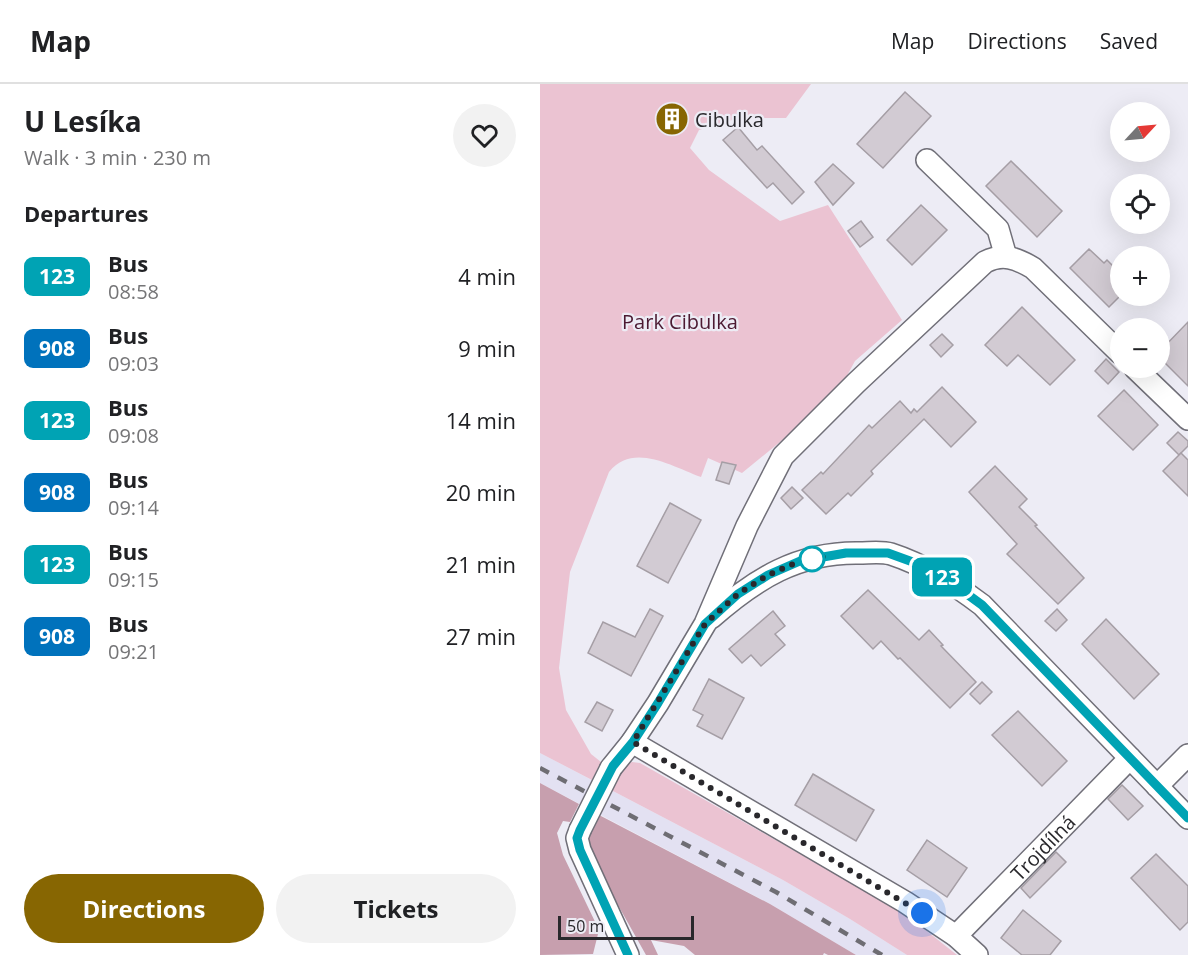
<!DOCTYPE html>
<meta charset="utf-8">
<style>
:root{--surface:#fff;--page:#f2f2f2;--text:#202124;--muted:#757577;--line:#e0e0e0;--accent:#876602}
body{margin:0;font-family:"Open Sans",sans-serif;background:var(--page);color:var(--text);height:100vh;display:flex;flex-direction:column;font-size:22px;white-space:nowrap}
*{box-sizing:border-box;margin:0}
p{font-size:20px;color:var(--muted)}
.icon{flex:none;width:33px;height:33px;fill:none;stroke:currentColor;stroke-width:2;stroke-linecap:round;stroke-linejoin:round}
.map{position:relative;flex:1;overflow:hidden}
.sheet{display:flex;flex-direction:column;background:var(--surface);width:540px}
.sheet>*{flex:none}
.badge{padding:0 12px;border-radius:9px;font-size:21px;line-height:39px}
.needle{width:39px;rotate:64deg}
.tools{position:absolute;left:570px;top:18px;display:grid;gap:12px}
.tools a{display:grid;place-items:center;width:60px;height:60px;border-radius:50%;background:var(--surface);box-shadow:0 6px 24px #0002;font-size:30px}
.scale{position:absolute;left:18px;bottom:15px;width:136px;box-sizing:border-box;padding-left:6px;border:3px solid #29282c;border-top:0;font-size:16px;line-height:21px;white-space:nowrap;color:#29282c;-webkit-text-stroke:4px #edecf5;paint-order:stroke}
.you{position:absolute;width:30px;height:30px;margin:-15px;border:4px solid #fff;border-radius:50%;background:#1a73e8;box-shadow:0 0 0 9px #1a73e833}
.map>.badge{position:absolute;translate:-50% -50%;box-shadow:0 0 0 3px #fff}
h2{padding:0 24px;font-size:22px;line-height:54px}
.round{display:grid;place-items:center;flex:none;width:63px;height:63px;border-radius:32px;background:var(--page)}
.headline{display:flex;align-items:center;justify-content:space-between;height:102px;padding:0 24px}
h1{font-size:28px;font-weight:700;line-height:45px}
.button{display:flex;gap:12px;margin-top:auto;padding:12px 24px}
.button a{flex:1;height:69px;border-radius:36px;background:var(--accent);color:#fff;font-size:24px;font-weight:700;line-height:69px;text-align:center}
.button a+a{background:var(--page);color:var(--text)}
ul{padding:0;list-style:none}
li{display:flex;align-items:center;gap:18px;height:72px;padding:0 24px}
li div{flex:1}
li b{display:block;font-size:22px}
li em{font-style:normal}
li .badge{min-width:66px;font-weight:700;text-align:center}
header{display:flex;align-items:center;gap:36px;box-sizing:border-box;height:84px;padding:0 30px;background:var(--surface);border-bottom:2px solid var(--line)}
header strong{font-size:28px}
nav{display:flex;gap:33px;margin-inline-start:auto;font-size:21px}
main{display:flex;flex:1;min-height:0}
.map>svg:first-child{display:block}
.built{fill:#e3e1f2}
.green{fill:#ebc3d2}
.forest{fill:#c79fae}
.building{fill:#d2cbd3;stroke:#a59ea5;stroke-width:1.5}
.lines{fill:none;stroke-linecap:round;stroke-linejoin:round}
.street-casing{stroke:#706f78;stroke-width:24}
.street{stroke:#fff;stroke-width:21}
.rail{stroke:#6e6d73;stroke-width:4.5;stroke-dasharray:10 10;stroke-linecap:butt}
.street-bridge-casing{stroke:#706f78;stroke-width:24;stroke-linecap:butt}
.street-bridge{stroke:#fff;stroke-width:21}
.line-casing{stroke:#fff;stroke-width:14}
.line{stroke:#00a3b4;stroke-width:9}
.walk{stroke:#29282c;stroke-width:6;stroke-dasharray:0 10.8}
.stop-dot{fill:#fff;stroke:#00a3b4;stroke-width:3}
.labels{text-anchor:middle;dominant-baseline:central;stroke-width:4.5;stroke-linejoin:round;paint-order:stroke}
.poi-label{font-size:20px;fill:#29282c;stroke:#edecf5;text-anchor:start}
.park-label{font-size:20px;fill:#4c1a32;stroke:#edecf5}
.street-label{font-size:20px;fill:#29282c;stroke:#edecf5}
</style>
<header>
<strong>Map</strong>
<nav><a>Map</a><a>Directions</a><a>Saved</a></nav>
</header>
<main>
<section class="sheet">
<div class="headline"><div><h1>U Lesíka</h1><p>Walk · 3 min · 230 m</p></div><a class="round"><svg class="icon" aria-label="heart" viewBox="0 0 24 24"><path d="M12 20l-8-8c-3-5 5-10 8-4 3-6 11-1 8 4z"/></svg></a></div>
<h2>Departures</h2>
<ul>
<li><span class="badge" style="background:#00a3b4;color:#fff">123</span><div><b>Bus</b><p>08:58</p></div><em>4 min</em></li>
<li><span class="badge" style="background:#0072bc;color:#fff">908</span><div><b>Bus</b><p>09:03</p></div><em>9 min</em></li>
<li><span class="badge" style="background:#00a3b4;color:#fff">123</span><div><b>Bus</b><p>09:08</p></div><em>14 min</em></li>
<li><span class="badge" style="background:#0072bc;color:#fff">908</span><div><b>Bus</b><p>09:14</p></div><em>20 min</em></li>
<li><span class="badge" style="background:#00a3b4;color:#fff">123</span><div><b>Bus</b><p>09:15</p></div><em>21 min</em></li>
<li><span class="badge" style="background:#0072bc;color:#fff">908</span><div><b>Bus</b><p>09:21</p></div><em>27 min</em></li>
</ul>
<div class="button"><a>Directions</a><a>Tickets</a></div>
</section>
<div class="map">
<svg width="648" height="871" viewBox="0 0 648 871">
<rect width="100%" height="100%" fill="#edecf5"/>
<path class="built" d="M0 669 243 796 310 835 367 871H316L230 820 0 699Z"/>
<g class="green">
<path d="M0 0H271L246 34H199L159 46 150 64 169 86 240 137 288 121 362 236 315 277 298 308 279 326 202 389 168 374 161 393C131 382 93 358 69 388L30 488 19 584 26 626 51 670 61 678 52 696 0 669Z"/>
<path d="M92 678 100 679 364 829 417 871H367L310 835 243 796 71 706 85 681Z"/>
</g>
<g class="forest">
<path d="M0 699 39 720 30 738 23 737 17 749 23 771 59 846 53 870 0 871Z"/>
<path d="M59 731 230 820 316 871H288L284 869 283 871H155L144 862 111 856 118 871H106L46 764 50 748Z"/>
</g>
<g class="building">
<path d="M365 8 391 32 343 84 317 60Z"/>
<path d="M130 25 143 33 135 45 122 38Z"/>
<path d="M198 43 217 66 222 62 264 108 252 120 233 99 227 104 183 56Z"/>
<path d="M471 77 522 127 497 153 446 102Z"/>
<path d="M293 80 314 99 293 121 275 98Z"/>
<path d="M381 121 407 146 372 181 347 156Z"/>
<path d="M321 137 333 153 320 163 308 147Z"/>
<path d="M549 165 564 179 567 176 578 187 575 190 580 195V212L569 223 530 184Z"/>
<path d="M482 223 535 276 510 301 478 271 467 282 445 261Z"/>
<path d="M648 238V302L620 274V267Z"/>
<path d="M402 250 413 261 401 273 390 261Z"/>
<path d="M566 275 579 288 568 300 555 287Z"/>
<path d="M402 303 436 338 411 363 384 335 331 387 333 390 311 412 308 409 286 430 262 406 281 388 283 390 329 341 332 344 360 317 371 329 374 325 377 328Z"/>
<path d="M584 306 618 341 593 366 558 332Z"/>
<path d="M638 348 648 357V362L639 371 627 359Z"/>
<path d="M641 369 648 376V412L623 387Z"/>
<path d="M182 378 196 381 189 400 176 396Z"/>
<path d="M455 382 487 415 479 423 497 441 495 442 544 494 518 520 467 470 477 460 429 408Z"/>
<path d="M252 403 263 414 251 425 241 414Z"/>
<path d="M130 419 161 436 128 499 97 482Z"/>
<path d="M328 506 379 556 389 546 403 561 401 562 436 598 410 624 360 574 358 575 341 557 333 565 301 532Z"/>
<path d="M110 525 123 532 91 592 48 569 63 538 95 553Z"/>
<path d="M517 525 527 536 516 547 505 537Z"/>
<path d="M233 527 245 542 235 550 245 561 221 582 211 571 202 579 189 565Z"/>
<path d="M566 535 619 590 594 615 542 560Z"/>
<path d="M169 595 204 614 182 655 157 642 163 631 153 626Z"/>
<path d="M442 598 452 608 440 620 430 610Z"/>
<path d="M57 618 73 626 62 647 45 638Z"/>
<path d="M478 627 527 677 502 702 452 651Z"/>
<path d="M273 690 334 726 316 757 255 721Z"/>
<path d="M582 701 603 722 588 736 568 715Z"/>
<path d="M387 756 427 784 407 813 367 786Z"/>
<path d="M516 768 526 778 490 814 481 804Z"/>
<path d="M616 770 648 802V838L640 846 591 794Z"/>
<path d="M483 826 521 857 510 871H482L461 854Z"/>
</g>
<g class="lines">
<g class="street-casing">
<g id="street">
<path d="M387 76 458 145 466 173"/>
<path d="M595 284 648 335"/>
<path d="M171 534C215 495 258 468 319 469 329 469 341 467 351 470 385 481 414 500 442 521L648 734"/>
<path d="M92 658 365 818 416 852 437 871"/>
<path d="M71 684 92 658 118 619 165 540 207 442 243 372 316 299 445 178C463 169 476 174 493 184L580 269"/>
<path d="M617 702 648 671"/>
<path d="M40 746 37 754 40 766 88 871"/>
<path id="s1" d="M416 852 590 674"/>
</g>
</g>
<use href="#street" class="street"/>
<path class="rail" d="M0 684 236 808 342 871"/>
<g class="street-bridge-casing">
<path id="street-bridge" d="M40 746 71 684"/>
</g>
<use href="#street-bridge" class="street-bridge"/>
</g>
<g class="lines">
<g class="line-casing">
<path id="line" d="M88 871 40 766 37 754 40 746 73 682 93 658 118 619 165 540 198 510 228 491 260 477 306 469H348L381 481 412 499 442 521 648 734"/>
</g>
<use href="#line" class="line"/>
<path class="walk" d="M272 475 283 473 260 477 228 491 198 510 165 540 93 658 382 829"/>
</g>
<defs>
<g id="building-disc" transform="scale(1.725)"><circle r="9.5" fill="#876602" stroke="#edecf5"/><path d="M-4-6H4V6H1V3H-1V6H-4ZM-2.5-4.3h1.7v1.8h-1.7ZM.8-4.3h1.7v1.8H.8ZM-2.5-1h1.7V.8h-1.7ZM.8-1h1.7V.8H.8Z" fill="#fff"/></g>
</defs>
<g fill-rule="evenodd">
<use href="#building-disc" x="132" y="35"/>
</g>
<circle class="stop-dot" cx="272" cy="475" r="12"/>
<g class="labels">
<g class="poi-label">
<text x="155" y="35">Cibulka</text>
</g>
<g class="park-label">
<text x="140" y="237">Park Cibulka</text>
</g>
<g class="street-label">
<text stroke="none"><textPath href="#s1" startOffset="124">Trojdílná</textPath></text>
</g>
</g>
</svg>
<div class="tools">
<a><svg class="needle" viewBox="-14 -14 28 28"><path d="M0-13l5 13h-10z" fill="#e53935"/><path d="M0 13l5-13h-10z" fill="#757577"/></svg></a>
<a><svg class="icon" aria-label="locate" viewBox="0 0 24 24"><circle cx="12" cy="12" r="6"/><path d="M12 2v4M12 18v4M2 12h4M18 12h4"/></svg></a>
<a>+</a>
<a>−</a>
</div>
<div class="scale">50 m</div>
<div class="you" style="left:382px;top:829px"></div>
<b class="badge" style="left:402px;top:493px;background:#00a3b4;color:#fff">123</b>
</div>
</main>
